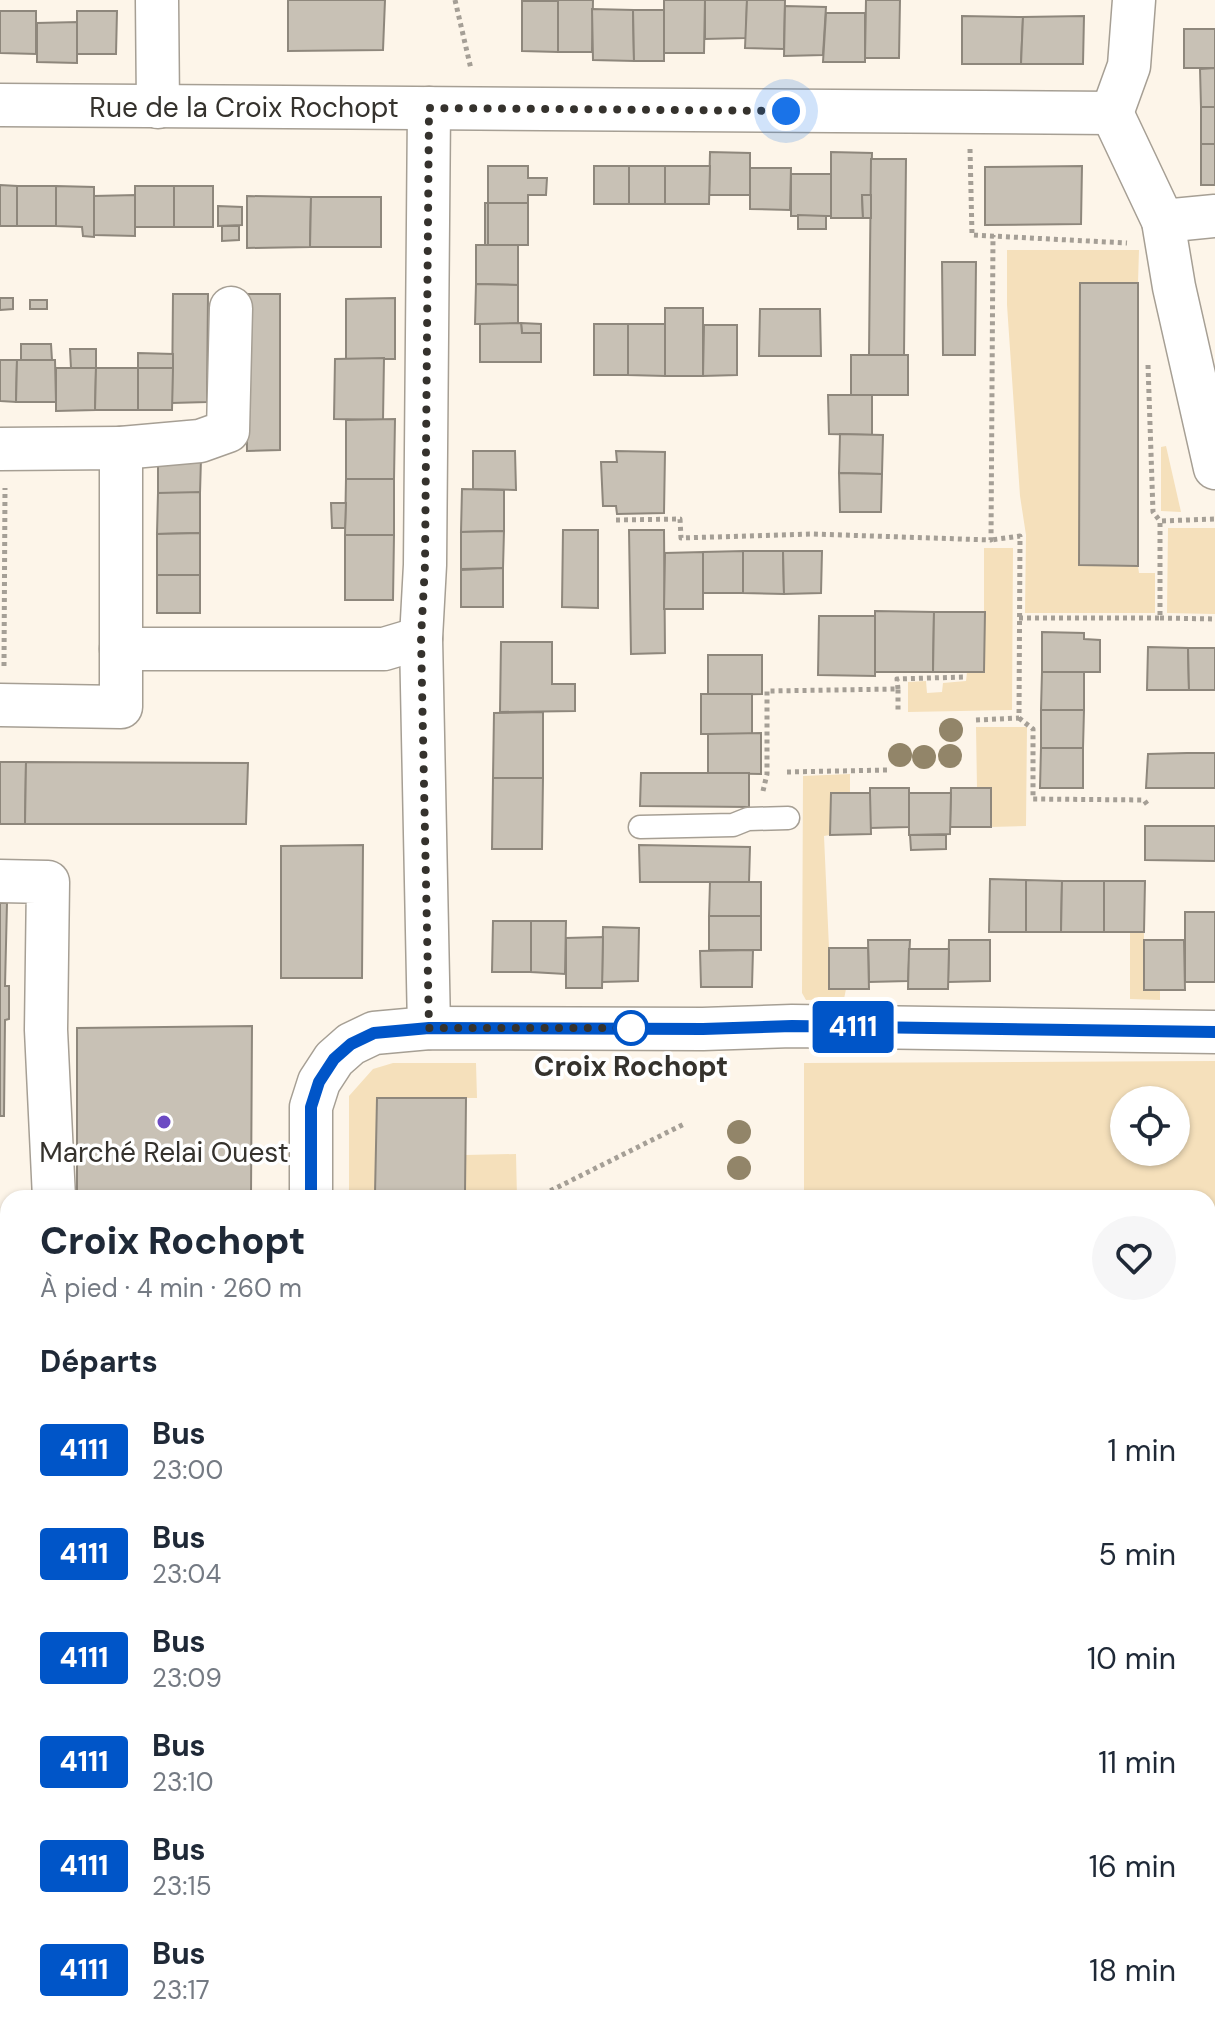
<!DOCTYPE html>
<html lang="fr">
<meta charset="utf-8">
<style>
:root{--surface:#fff;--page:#f6f6f7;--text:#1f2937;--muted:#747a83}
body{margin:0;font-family:"DM Sans",sans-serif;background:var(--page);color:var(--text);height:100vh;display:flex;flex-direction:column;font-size:30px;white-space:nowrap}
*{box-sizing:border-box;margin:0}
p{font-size:26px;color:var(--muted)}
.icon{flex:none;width:44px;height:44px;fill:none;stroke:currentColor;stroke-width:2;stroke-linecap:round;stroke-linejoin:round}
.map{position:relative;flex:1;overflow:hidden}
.panel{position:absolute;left:0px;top:1190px;width:1216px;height:850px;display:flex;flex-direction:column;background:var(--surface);border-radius:24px 24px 0 0;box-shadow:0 2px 6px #0004}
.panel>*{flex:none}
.badge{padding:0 16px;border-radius:6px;font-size:28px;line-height:52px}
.fabs{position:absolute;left:1110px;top:1086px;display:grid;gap:16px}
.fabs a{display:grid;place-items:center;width:80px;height:80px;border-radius:50%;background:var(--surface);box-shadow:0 2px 6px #0004;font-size:40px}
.you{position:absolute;width:40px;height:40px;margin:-20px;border:6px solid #fff;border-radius:50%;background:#1a73e8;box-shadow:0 0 0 12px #1a73e833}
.map>.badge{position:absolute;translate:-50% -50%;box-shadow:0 0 0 4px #fff}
h2{padding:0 40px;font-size:30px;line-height:72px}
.round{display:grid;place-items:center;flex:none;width:84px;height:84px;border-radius:42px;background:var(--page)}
.headline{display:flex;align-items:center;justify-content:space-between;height:136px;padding:0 40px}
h1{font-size:38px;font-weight:800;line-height:60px}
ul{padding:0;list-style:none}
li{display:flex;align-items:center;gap:24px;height:104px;padding:0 40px}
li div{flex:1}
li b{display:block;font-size:30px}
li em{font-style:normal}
li .badge{min-width:88px;font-weight:700;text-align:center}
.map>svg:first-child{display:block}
.green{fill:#f5e0bb;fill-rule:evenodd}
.building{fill:#c8c1b5;stroke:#8e877c;stroke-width:2}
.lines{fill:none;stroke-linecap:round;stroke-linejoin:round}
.lane-casing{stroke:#a69f94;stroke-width:25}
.street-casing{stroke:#a69f94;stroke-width:45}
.path{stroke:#a59f96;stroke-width:5;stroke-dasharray:4 4;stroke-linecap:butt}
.lane{stroke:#fff;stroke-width:22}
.street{stroke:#fff;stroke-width:42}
.tree{fill:#928569}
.line-casing{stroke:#fff;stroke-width:18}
.line{stroke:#0055c8;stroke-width:12}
.walk{stroke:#35322d;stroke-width:8;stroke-dasharray:0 14.4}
.stop-dot{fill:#fff;stroke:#0055c8;stroke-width:4}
.poi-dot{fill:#6c4ac3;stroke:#fff;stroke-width:3}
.labels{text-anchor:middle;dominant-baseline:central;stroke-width:7;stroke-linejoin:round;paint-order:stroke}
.street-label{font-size:28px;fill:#35322d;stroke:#fff}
.stop-label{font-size:28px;font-weight:bold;fill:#35322d;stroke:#fff}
.poi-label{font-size:28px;fill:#35322d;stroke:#fff}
</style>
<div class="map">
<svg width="1215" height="2039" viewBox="0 0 1215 2039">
<rect width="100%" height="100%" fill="#fdf5e9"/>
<g class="green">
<path d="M1007 250H1139L1138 283H1080L1079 565 1138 566 1139 573H1155V613H1025L1026 535 1020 496 1007 305Z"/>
<path d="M1166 446 1181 512 1161 511V447Z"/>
<path d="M1168 528H1215V614L1167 613Z"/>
<path d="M984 548H1013L1012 710 908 712V682L926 681 927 693 942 692 943 683 966 681 967 672H984Z"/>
<path d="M976 727H1027L1026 826 991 827V788H977Z"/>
<path d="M850 774V794L830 835 824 836 829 948 846 989 844 999 806 1000 802 993 803 776Z"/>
<path d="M1130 932H1144V990H1160V1000L1130 999Z"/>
<path d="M1215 1061V1354H1208V1198H804V1063ZM1124 1100H1176V1152H1124Z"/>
<path d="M393 1063H476L477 1098H377L375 1193 465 1194V1155L516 1154 517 1198H349V1096L373 1069Z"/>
<rect x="1208" y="1473" width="7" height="192"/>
</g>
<g class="building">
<path d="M288 0H385L383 50 288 51Z"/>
<path d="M558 0H593L592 52H558Z"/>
<path d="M664 0H705L704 53H664Z"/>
<path d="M705 0H747L746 38 705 39Z"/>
<path d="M747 0H785L784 49 745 48Z"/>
<path d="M866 0H900L899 58H865Z"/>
<path d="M522 1H558V52L522 51Z"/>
<path d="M785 6 826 7 823 55 784 56Z"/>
<path d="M592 9 633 10 634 61 593 60Z"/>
<path d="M633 10H664V61H634Z"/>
<path d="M0 11H36V54L0 53Z"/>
<path d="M77 11H117L116 54H77Z"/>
<path d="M826 13H865V62H823Z"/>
<path d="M962 16 1023 17 1021 64H962Z"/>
<path d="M1084 16 1083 64H1021L1023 17Z"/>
<path d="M77 22V63L37 62V23Z"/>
<rect x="1184" y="29" width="31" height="39"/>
<path d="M1215 68V107H1201L1200 69Z"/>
<rect x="1201" y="107" width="14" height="37"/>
<rect x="1201" y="144" width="14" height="41"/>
<path d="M710 152 750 153V195H709Z"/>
<path d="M831 152 872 153 871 195H862L863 218H831Z"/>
<path d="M871 159H906L904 355H869Z"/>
<path d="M488 166H528V178H547L546 195H528V203H488Z"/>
<rect x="594" y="166" width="35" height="38"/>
<rect x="629" y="166" width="36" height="38"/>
<path d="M665 166H710L709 204H665Z"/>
<path d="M1082 166 1081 224 985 225V167Z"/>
<path d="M750 168H791L790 210 750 209Z"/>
<rect x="791" y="174" width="40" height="42"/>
<path d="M0 185 17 186V226H0Z"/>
<rect x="17" y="186" width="39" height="40"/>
<path d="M56 186 94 187V237L83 236 82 227 56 226Z"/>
<rect x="135" y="186" width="39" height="41"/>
<rect x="174" y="186" width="39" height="41"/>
<path d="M135 195V236L94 235V196Z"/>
<path d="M862 195H871V218H863Z"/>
<path d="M247 196 311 197 310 247 247 248Z"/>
<path d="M311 197H381V247H310Z"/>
<rect x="485" y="203" width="3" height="42"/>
<rect x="488" y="203" width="40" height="42"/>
<path d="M218 206 242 207V225L218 226Z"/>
<path d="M798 215 826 216V229H798Z"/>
<path d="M222 226H239V240L222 241Z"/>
<path d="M476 245H518V285L476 284Z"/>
<path d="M942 262H976L975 355H943Z"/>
<path d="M1080 283H1138V566L1079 565Z"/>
<path d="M476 284 518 285V324H475Z"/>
<path d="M173 294H208L207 402 172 403Z"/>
<path d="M246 294H280V450L247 451Z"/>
<path d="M0 298H13V309L0 310Z"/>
<path d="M395 298V359H346V299Z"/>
<rect x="30" y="300" width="17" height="9"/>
<rect x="665" y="308" width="38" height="68"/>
<path d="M760 309H820L821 356H759Z"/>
<path d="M521 323 541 324V333H522Z"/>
<path d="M521 323 522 333H541V362H480V324Z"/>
<rect x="594" y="324" width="34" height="51"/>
<path d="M628 324H665V376L628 375Z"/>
<path d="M704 325H737V375L703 376Z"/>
<path d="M21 344H51L52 360H21Z"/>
<path d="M70 349H96V368H71Z"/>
<path d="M138 353 173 354V368H138Z"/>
<rect x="851" y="355" width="57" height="40"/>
<path d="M384 358 383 420 334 419 335 359Z"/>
<path d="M0 360H17L16 402 0 401Z"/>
<path d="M17 360H55L56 402H16Z"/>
<path d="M56 368H96L95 410 56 411Z"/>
<path d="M96 368H138V410H95Z"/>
<path d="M138 368H173L172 410H138Z"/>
<path d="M828 395H872V435L829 434Z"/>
<path d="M395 419 394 479H346V420Z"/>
<path d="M840 434 883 435 882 474 839 473Z"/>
<path d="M473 451H515L516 490 473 489Z"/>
<path d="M616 451 665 452 664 513 617 514 616 506H603L601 462H617Z"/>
<path d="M201 458 200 493H158V459Z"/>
<path d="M839 473 882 474 881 512H840Z"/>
<path d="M346 479H394V535H345Z"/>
<path d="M462 489 504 490V531L461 532Z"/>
<path d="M200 492V533L157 534 158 493Z"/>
<path d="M331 503H346L345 528H332Z"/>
<path d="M563 530H598V608L562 607Z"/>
<path d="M629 530H664L665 653 631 654Z"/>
<path d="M504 531 503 568 461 569V532Z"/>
<path d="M200 533V575H157V534Z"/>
<path d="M345 535H394L393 600H345Z"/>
<path d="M743 551V593H702L703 552Z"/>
<path d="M743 551H783L784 594 743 593Z"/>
<path d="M783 551H822L821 593 784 594Z"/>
<path d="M703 552V609H664L665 553Z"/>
<path d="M503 568V607H461V570Z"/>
<rect x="157" y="575" width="43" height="38"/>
<path d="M875 611 934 612 933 672H875Z"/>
<path d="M934 612H985L984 672H933Z"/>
<path d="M819 616H875V676L818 675Z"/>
<path d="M1042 632 1084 633V639L1100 640V672H1042Z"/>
<path d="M501 642H552V684H575V711L500 712Z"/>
<path d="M1148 647 1188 648 1189 690H1147Z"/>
<path d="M1188 648H1215V690H1189Z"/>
<path d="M708 655H762V694L708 695Z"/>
<path d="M1042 672H1084V710H1041Z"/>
<rect x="701" y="694" width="51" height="40"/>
<path d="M1041 710H1084L1083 748H1041Z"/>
<path d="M543 712V778H493L494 713Z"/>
<path d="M761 733V774L708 773V734Z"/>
<path d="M1041 748H1083V788H1040Z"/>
<path d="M1187 753H1215V788H1146L1148 754Z"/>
<path d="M0 762H26L25 824H0Z"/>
<path d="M26 762 248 763 246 824H25Z"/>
<path d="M641 773H749V807L640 806Z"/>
<path d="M493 778H543L542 849H492Z"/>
<path d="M870 788H909V827L870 828Z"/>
<path d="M951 788H991V827H950Z"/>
<path d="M831 793H870L871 834 830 835Z"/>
<path d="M909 793H951L950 834 909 835Z"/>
<path d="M1145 826H1215V861L1145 860Z"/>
<path d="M910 835H946V849L911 850Z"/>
<path d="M363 845 362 978H281V846Z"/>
<path d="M639 845 750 847 749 882H640Z"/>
<path d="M990 879 1026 880V932H989Z"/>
<path d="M1026 880 1062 881 1061 932H1026Z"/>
<path d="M1062 881H1104V932H1061Z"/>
<path d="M1104 881H1145L1144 932H1104Z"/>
<path d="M710 882H761V916H709Z"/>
<path d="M0 903H7L5 986H9V1019L5 1020 4 1116H0Z"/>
<rect x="1185" y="912" width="30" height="70"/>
<rect x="709" y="916" width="52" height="34"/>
<path d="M493 921H531V972H492Z"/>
<path d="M531 921H566L565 974 531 972Z"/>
<path d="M603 927 639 928 638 981 602 982Z"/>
<path d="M603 937 602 988H566V938Z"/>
<path d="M868 940H910L908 981 869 982Z"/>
<path d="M949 940H990V981L948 982Z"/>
<path d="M1144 940H1184L1185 990H1144Z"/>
<path d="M829 948H868L869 989H829Z"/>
<path d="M909 949H949L948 989H908Z"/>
<path d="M753 950 752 987H701L700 951Z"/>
<path d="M252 1026 251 1198H77V1028Z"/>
<path d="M377 1098H466L465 1194H375Z"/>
<path d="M0 1319H8V1381L0 1382Z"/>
<rect x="1208" y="1696" width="7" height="63"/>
<rect x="1208" y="1886" width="7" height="62"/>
<rect x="0" y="1911" width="8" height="63"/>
<path d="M426 2032H650V2039H427Z"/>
</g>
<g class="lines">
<g class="lane-casing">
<path id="lane" d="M640 827 733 825 748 819 788 818"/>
</g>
<g class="street-casing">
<g id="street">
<path d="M157 0 158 107"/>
<path d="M0 105 1112 113"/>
<path d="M1112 113 1163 221 1174 287 1215 468"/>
<path d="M1112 113 1129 66 1134 0"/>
<path d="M1163 221 1215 216"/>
<path d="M121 448 200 441 228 431 231 308"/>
<path d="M0 449 121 448V649H384L421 638"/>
<path d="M0 705 121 707V649"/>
<path d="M0 881 48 882 46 1030 54 1198"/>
<path d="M429 1028 421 638 425 565 429 108"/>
<path d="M311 1198V1107L319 1082 334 1059 351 1044 374 1033 429 1028 703 1029 792 1026 1215 1032"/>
<path d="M0 1260H8"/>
<path d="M1208 1848H1215"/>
<path d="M310 2032V2039"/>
</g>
</g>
<g class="path">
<path d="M455 0 471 69"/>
<path d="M970 149 972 235 1127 243"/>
<path d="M1148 365 1153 512 1160 521"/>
<path d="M616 520 680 519 681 538 813 534 991 540 993 235"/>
<path d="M1019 618H1160V521L1215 519"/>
<path d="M1160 618 1215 619"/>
<path d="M4 666 5 488"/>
<path d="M898 689 897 679 964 677"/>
<path d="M1019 718 1033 729V799L1144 800 1149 807"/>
<path d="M976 720 1019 718 1020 536 991 540"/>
<path d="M787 772 887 770"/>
<path d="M763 791 767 774V691L898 689V712"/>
<path d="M536 1198 684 1124"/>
<path d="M1215 1960H1213L1215 1982"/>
<path d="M1208 1989H1215"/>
<path d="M413 2032V2039"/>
<path d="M882 2032 884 2039"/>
<path d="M740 2039 741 2032"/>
<path d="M1000 2039V2032"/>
</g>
<use href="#lane" class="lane"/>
<use href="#street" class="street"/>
</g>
<g class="tree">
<circle cx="951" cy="730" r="12"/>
<circle cx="900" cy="755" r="12"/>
<circle cx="950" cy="756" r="12"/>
<circle cx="924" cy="757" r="12"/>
<circle cx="739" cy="1132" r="12"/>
<circle cx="739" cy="1168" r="12"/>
</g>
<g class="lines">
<g class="line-casing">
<path id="line" d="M311 1198V1107L319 1082 334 1059 351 1044 374 1033 429 1028 703 1029 792 1026 1215 1032"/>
</g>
<use href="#line" class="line"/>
<path class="walk" d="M631 1028H429L421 638 425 565 429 108 786 111"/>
</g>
<circle class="stop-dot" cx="631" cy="1028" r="16"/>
<circle class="poi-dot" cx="164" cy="1122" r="8"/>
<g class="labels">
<g class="street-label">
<text x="244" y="107">Rue de la Croix Rochopt</text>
</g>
<g class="stop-label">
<text x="631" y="1066">Croix Rochopt</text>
</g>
<g class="poi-label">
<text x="164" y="1152">Marché Relai Ouest</text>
</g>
</g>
</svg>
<div class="fabs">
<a><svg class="icon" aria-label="locate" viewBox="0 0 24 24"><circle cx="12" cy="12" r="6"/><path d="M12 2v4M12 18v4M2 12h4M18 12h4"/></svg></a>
</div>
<div class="you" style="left:786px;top:111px"></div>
<b class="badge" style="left:853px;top:1027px;background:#0055c8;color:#fff">4111</b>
<section class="panel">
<div class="headline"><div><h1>Croix Rochopt</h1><p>À pied · 4 min · 260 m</p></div><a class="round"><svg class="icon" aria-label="heart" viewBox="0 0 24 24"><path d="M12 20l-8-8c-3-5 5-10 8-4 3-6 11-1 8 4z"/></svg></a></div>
<h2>Départs</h2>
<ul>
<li><span class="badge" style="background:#0055c8;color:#fff">4111</span><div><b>Bus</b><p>23:00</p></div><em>1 min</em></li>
<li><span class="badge" style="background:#0055c8;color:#fff">4111</span><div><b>Bus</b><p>23:04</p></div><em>5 min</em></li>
<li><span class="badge" style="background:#0055c8;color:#fff">4111</span><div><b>Bus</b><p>23:09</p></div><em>10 min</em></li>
<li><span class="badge" style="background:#0055c8;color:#fff">4111</span><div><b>Bus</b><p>23:10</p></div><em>11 min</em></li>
<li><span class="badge" style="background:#0055c8;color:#fff">4111</span><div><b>Bus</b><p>23:15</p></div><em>16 min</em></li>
<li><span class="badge" style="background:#0055c8;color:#fff">4111</span><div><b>Bus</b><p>23:17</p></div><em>18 min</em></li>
</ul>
</section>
</div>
